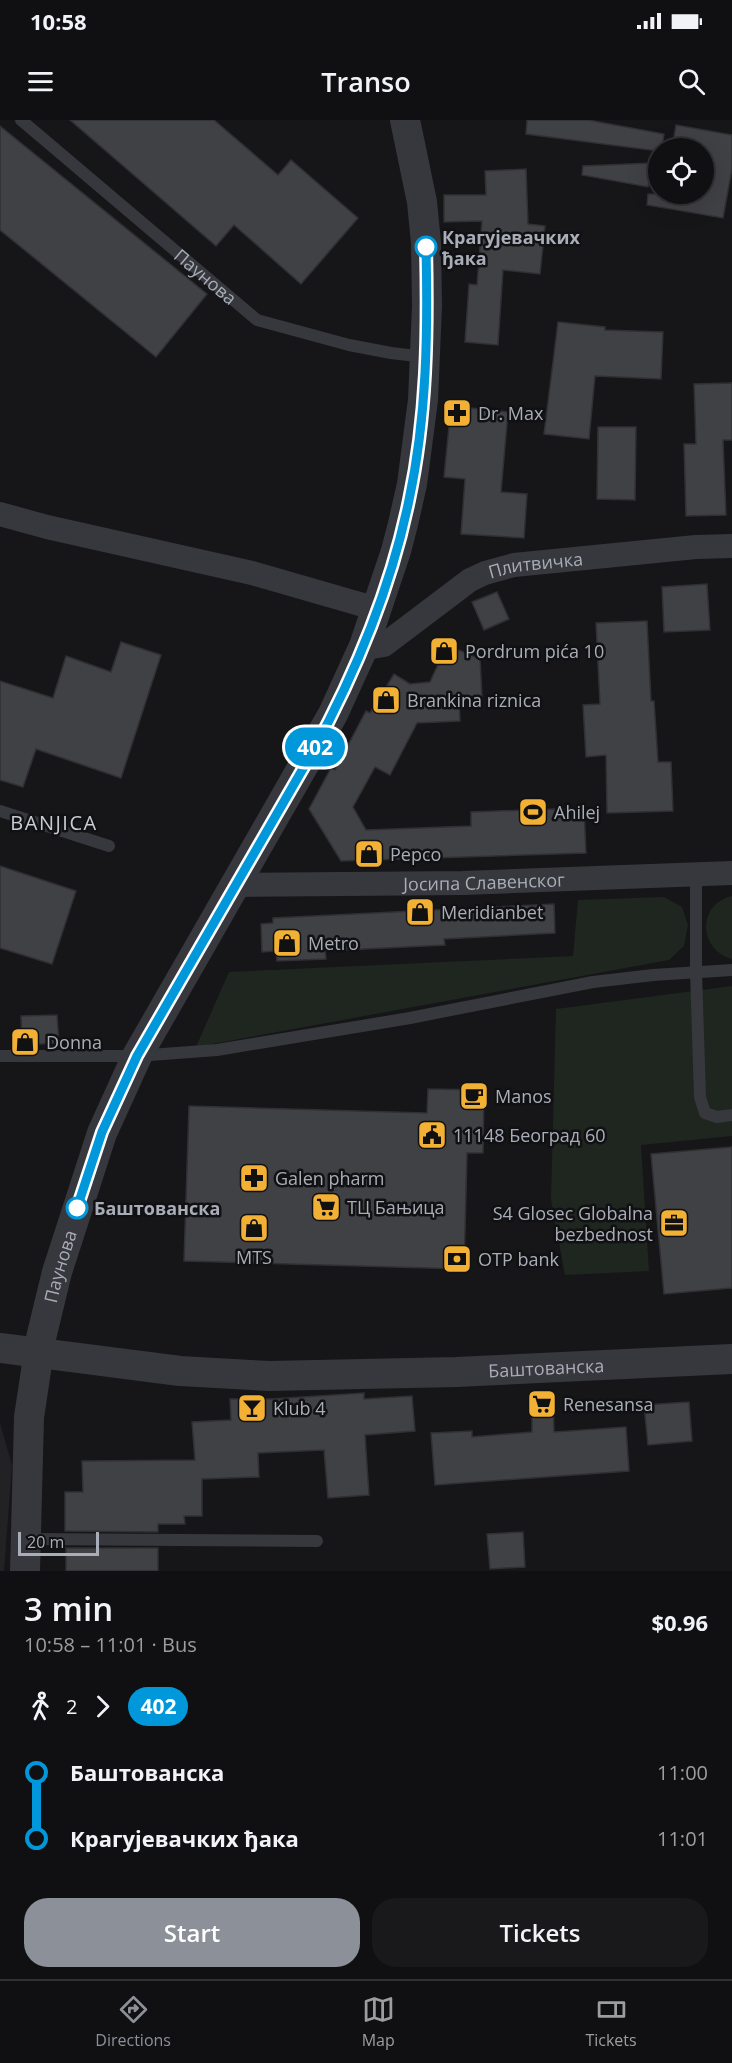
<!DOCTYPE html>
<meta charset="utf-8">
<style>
:root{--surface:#101012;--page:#19191b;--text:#f1f3f6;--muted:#9c9d9f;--line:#303032;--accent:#8c9099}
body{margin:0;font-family:"Open Sans",sans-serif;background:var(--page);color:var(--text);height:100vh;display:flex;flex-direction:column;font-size:22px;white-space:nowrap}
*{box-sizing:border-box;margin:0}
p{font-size:20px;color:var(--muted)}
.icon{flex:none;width:33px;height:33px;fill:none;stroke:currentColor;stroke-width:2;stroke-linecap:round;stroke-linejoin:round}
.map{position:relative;height:1451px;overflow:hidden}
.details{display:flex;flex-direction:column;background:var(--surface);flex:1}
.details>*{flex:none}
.badge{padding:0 12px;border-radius:20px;font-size:21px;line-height:39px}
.fabs{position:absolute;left:648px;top:18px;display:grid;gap:12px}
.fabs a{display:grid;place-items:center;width:66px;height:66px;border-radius:50%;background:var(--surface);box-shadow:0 6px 24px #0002,0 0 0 2px var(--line);font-size:30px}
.scale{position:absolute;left:18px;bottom:15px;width:81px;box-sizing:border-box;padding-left:6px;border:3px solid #a8adb8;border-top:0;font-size:16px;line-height:21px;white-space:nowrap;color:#a8adb8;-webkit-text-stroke:4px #111113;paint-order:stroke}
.map>.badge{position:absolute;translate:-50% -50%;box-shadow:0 0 0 3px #fff}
.legs{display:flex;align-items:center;gap:9px;height:66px;padding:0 24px;font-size:20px}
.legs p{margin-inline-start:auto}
.headline{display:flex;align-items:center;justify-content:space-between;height:102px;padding:0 24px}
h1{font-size:33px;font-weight:600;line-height:45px}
.button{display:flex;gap:12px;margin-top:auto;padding:12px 24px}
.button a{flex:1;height:69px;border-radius:24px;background:var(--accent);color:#fff;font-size:24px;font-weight:600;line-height:69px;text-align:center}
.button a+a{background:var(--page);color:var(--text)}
ul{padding:0 24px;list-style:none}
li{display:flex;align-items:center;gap:21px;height:66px;font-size:22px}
li i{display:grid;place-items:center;width:9px;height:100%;margin:0 8px;background:currentColor}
li i::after{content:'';width:15px;height:15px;margin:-8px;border:4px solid;border-radius:50%;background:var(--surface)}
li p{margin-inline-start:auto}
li:first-child i{background:linear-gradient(#0000 50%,currentColor 0)}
li:last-child i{background:linear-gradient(currentColor 50%,#0000 0)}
.status{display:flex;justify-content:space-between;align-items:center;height:42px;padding:0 30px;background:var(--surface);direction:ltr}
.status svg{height:16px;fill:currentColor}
header{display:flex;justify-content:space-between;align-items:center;height:78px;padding:0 24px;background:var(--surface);font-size:27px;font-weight:600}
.dock{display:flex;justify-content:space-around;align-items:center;height:84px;border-top:2px solid var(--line);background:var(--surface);font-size:16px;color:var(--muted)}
.dock a{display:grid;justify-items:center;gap:3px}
.dock .on{color:var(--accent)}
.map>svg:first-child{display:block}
.built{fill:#222225}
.green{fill:#1e261f}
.building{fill:#404145;stroke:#303034;stroke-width:1.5}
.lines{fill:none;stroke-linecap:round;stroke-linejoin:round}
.service{stroke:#37383d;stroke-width:12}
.minor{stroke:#37383d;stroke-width:24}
.tertiary{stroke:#37383d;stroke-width:30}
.line-1-casing{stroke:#fff;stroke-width:14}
.line-1{stroke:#0098da;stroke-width:9}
.stop-1-dot{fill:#fff;stroke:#0098da;stroke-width:3}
.labels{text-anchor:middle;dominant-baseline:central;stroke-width:5;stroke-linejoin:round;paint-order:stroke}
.stop-label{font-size:18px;font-weight:bold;fill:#a8adb8;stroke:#111113;text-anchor:start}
.street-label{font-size:18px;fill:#a8adb8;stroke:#111113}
.poi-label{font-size:18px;fill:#a8adb8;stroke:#111113;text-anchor:start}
.neighbourhood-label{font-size:20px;letter-spacing:1.5px;fill:#c9ccd4;stroke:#111113}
</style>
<div class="status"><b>10:58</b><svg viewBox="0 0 49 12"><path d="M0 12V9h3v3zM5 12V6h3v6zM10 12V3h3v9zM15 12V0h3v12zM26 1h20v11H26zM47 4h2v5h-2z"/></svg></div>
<header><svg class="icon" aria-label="menu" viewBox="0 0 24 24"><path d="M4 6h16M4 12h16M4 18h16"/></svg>Transo<svg class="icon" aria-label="search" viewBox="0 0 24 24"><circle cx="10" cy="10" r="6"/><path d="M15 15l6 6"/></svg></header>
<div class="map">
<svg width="732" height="1451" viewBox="0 0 732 1451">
<rect width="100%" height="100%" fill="#161618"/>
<path class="built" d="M0 1303 12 1345 4 1451H0Z"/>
<g class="green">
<path d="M732 776V839C698 830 697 784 732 776Z"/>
<path d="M664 777 682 787 688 805 684 826 669 840 196 927 229 852 573 836 578 780Z"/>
<path d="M732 866V1016L641 1025 649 1151 565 1155 551 1079 556 889Z"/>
</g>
<g class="building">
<path d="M70 0H214L278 55 291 40 358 98 301 164 234 105 216 126Z"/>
<path d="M527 0H588L664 14 662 28H658V31L526 14Z"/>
<path d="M676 5 732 15V49L723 98 647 85 648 74H704V28H672Z"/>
<path d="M0 6 207 174 156 237 0 110Z"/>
<path d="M652 43 648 67 582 55 583 46Z"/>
<path d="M526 49 528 104 545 106 540 154 503 150 498 225 465 222 469 164 477 165 482 101 444 102V75H486L485 51Z"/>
<path d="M558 202 605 207V210L663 212 661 259 595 256 589 319 544 314Z"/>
<path d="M732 263V320H723L726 395 686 396 684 324H696L694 264Z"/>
<path d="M451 286 508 292 501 372 527 374 524 418 461 414 465 359 444 357Z"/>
<path d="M598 307H636L635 380 597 379Z"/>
<path d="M707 464 710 510 664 512 662 467Z"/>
<path d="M497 472 509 499 484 510 472 482Z"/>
<path d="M647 501 651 581H654L658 642H671L673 691 607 693 606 635 586 637 583 585 600 584 596 503Z"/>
<path d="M121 522 161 535 121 658 36 629 23 667 0 660V561L53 578 66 536 111 552Z"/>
<path d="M447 525 480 539 482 576 459 577 460 601 417 603 390 655 375 647 353 687 366 710 471 706V692L584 688 586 733 341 741 309 689 331 648 335 650 366 591 370 593 394 554 410 564 430 562Z"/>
<path d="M0 746 76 771 52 844 0 828Z"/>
<path d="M554 784 555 813 444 819 445 825 325 831 326 839 277 841 276 831 262 832 261 804 273 803V798Z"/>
<path d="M57 895 59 923 22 925 21 896Z"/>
<path d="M428 969 484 970 483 1033H467L464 1149 184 1141 189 986 427 993Z"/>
<path d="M732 1027V1168L664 1174 651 1034Z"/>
<path d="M364 1273V1279L412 1276 415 1311 365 1315 369 1375 328 1378 324 1330 258 1333 259 1357 202 1359V1396H184L185 1404H158V1412L65 1411V1372H83L82 1341 195 1340 192 1302 231 1300 230 1279H272Z"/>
<path d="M553 1278 554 1312 626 1307 629 1351 435 1365 431 1313 472 1311V1317L532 1312V1279Z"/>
<path d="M689 1282 692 1321 648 1325 644 1285Z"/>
<path d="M523 1412 525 1447 490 1449 487 1414Z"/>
<rect x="66" y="1428" width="92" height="23"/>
</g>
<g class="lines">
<g class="service">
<path id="s1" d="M21 0 257 200 349 225 391 233 425 237"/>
<path d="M0 691 109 726"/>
<path d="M696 755V852L700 977 705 993 717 997 732 995"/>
<path d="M0 936H137L217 930 410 898 593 862 653 855 732 850"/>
<path d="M26 1419 317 1421"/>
</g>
<g class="minor">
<path d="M0 394 47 407 252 453 377 489"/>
<path id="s2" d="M364 526 372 527 384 525 470 460 485 453 514 445 696 427 732 426"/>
<path id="s3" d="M235 765 463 763 732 753"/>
</g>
<g class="tertiary">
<path id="s4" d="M0 1228 180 1251 269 1256 456 1252 732 1239"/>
<path id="s5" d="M25 1451 29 1297 41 1218 57 1152 102 1013 137 936 333 594 364 526 396 431 403 404 412 364 423 280 427 186 426 123 422 82 405 0"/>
</g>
</g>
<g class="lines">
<g class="line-1-casing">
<path id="line-1" d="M77 1088 102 1012 137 936 312 633C355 554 391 468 409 380 427 296 428 211 426 127"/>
</g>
<use href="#line-1" class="line-1"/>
</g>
<defs>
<g id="pharmacy-square" transform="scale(1.5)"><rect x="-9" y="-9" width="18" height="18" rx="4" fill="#f2b134" stroke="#111113"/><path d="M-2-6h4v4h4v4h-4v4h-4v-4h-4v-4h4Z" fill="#111"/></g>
<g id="shop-square" transform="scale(1.5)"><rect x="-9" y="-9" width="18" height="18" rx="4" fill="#f2b134" stroke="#111113"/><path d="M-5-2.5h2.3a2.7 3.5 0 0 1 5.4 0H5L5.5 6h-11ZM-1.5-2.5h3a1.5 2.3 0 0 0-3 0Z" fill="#111"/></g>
<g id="stadium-square" transform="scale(1.5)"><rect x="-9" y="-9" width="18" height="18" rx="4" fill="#f2b134" stroke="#111113"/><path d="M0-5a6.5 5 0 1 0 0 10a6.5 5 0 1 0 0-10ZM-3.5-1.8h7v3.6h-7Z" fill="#111"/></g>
<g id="cafe-square" transform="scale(1.5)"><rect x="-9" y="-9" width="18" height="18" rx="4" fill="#f2b134" stroke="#111113"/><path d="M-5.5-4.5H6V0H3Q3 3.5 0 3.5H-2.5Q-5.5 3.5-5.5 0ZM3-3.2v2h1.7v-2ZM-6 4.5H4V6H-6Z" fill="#111"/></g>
<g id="civic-square" transform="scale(1.5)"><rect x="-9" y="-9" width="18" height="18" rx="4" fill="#f2b134" stroke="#111113"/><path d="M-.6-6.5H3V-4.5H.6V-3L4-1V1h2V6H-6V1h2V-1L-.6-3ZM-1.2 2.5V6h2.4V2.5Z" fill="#111"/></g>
<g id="supermarket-square" transform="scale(1.5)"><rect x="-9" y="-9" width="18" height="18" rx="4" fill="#f2b134" stroke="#111113"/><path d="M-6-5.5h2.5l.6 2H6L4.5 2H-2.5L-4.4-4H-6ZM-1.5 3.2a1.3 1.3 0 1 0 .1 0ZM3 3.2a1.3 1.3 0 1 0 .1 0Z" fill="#111"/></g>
<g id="office-square" transform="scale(1.5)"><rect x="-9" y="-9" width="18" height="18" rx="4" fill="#f2b134" stroke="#111113"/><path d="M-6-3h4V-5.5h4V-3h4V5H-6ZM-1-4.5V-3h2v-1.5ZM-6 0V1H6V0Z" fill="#111"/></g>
<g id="bank-square" transform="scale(1.5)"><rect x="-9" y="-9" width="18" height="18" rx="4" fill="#f2b134" stroke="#111113"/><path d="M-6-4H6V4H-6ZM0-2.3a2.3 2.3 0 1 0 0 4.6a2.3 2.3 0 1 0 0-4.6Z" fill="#111"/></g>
<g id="bar-square" transform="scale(1.5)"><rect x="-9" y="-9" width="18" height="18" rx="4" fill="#f2b134" stroke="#111113"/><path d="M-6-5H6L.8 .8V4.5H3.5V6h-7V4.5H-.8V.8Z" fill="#111"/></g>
</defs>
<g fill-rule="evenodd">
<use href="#pharmacy-square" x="457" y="293"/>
<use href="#shop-square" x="444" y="531"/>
<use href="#shop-square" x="386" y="580"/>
<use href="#stadium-square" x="533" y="692"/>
<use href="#shop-square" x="369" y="734"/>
<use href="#shop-square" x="420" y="792"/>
<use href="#shop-square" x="287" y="823"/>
<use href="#shop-square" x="25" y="922"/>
<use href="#cafe-square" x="474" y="976"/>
<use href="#civic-square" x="432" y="1015"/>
<use href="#pharmacy-square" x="254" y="1058"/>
<use href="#supermarket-square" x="326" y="1087"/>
<use href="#office-square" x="674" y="1103"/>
<use href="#shop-square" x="254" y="1108"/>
<use href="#bank-square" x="457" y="1139"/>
<use href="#supermarket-square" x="542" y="1284"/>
<use href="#bar-square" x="252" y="1288"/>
</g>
<g class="stop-1-dot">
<circle cx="426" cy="127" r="10"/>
<circle cx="77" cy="1088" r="10"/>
</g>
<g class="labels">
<g class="stop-label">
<text x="442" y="117">Крагујевачких<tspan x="442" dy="21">ђака</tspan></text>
<text x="94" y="1088">Баштованска</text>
</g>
<g class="street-label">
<text stroke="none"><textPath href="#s1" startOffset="242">Паунова</textPath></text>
<text stroke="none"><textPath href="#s2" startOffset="196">Плитвичка</textPath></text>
<text stroke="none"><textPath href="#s3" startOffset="249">Јосипа Славенског</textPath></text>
<text stroke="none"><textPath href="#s5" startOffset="308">Паунова</textPath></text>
<text stroke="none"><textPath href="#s4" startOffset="548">Баштованска</textPath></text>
</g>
<g class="poi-label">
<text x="478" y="293">Dr. Max</text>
<text x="465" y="531">Pordrum pića 10</text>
<text x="407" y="580">Brankina riznica</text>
<text x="554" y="692">Ahilej</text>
<text x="390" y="734">Pepco</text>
<text x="441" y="792">Meridianbet</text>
<text x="308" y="823">Metro</text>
<text x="46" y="922">Donna</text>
<text x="495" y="976">Manos</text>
<text x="453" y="1015">11148 Београд 60</text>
<text x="275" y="1058">Galen pharm</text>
<text x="347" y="1087">ТЦ Бањица</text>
<text x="653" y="1093" text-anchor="end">S4 Glosec Globalna<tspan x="653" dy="21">bezbednost</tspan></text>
<text x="254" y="1137" text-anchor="middle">MTS</text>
<text x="478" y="1139">OTP bank</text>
<text x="563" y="1284">Renesansa</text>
<text x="273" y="1288">Klub 4</text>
</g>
<g class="neighbourhood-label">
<text x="54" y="702">BANJICA</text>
</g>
</g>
</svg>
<div class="fabs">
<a><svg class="icon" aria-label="locate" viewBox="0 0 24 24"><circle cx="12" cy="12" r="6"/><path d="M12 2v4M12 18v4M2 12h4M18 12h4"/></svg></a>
</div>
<div class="scale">20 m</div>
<b class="badge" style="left:315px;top:627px;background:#0098da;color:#fff">402</b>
</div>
<section class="details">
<div class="headline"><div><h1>3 min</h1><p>10:58 – 11:01 · Bus</p></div><b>$0.96</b></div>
<div class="legs"><svg class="icon" aria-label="walk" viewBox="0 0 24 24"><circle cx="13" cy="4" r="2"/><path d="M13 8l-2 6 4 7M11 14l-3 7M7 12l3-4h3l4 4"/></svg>2<svg class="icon" aria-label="forward" viewBox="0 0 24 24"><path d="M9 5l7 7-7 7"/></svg><b class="badge" style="background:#0098da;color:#fff">402</b></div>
<ul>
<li><i style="color:#0098da"></i><b>Баштованска</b><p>11:00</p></li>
<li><i style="color:#0098da"></i><b>Крагујевачких ђака</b><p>11:01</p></li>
</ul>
<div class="button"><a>Start</a><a>Tickets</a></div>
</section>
<nav class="dock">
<a class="on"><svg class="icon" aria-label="directions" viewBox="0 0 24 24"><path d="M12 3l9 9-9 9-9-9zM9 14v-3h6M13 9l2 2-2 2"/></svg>Directions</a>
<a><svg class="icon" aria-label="map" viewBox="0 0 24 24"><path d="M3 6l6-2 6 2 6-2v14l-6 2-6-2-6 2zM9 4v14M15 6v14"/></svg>Map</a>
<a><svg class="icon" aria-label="tickets" viewBox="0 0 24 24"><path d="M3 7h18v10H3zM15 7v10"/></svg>Tickets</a>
</nav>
